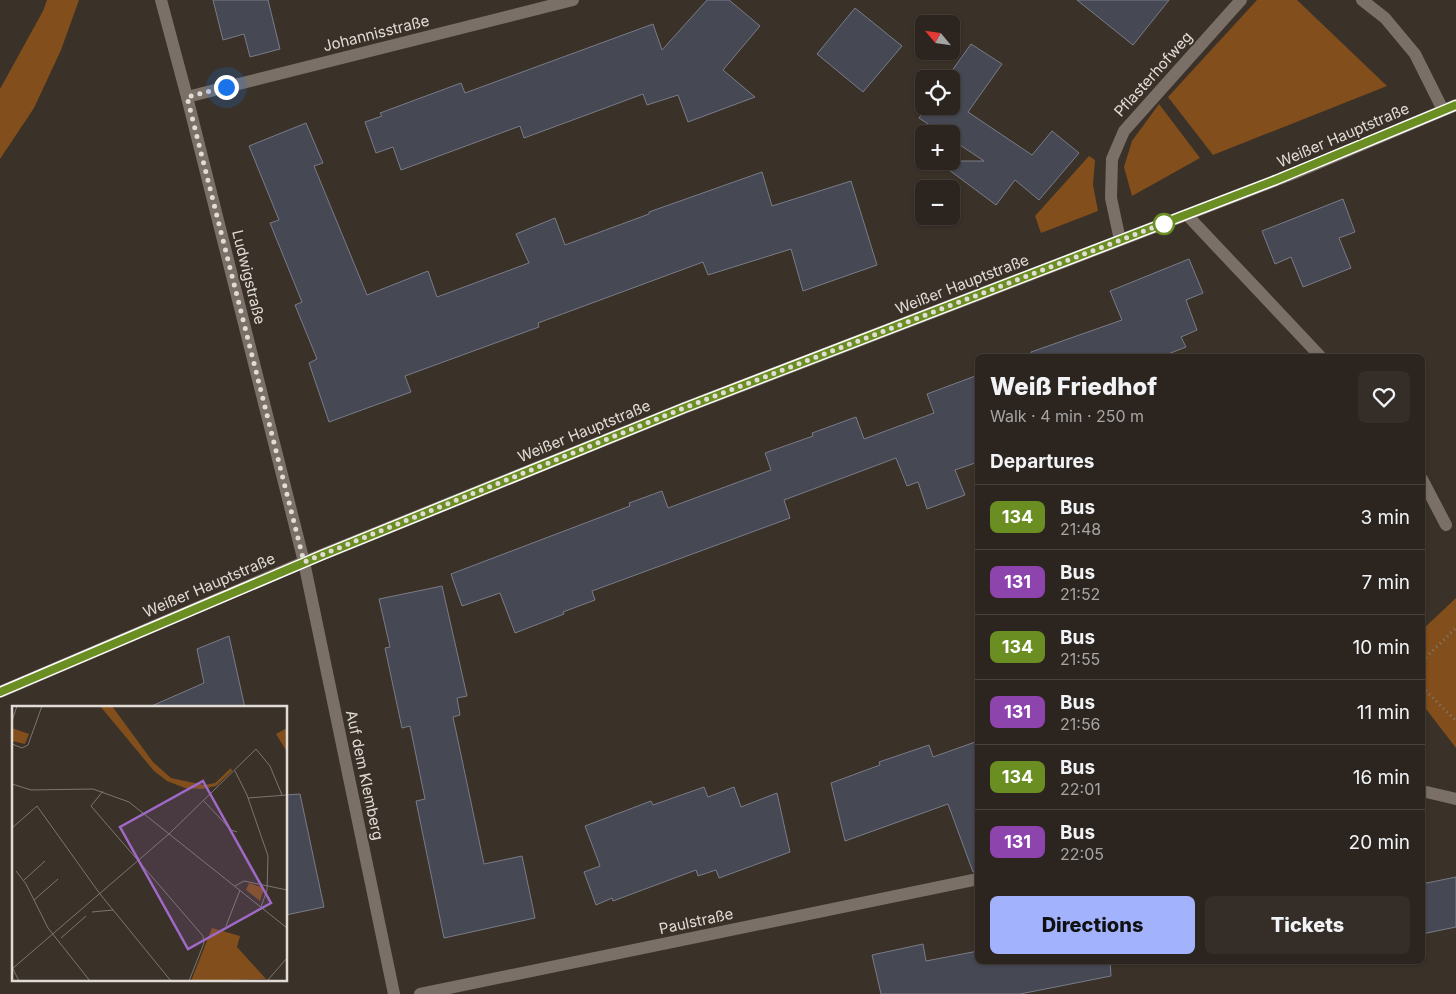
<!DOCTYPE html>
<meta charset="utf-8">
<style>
:root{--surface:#2c251f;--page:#342d28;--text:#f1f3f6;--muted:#a6a5a4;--line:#48423d;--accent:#a3b2fd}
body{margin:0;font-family:Inter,sans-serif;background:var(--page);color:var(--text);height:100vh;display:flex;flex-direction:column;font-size:19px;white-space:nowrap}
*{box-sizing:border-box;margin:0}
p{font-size:16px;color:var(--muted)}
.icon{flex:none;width:28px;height:28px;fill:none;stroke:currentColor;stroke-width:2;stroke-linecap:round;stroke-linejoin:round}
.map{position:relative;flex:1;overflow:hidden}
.drawer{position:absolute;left:975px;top:354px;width:450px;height:610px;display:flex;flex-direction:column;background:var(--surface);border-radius:8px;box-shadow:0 1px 4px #0004,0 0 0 1px var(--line)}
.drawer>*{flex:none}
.badge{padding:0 10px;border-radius:8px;font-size:18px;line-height:32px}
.needle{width:32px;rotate:299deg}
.buttons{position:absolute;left:915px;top:15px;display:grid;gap:10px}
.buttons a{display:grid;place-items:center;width:45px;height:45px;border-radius:8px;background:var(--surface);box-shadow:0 1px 4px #0004,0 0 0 1px var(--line);font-size:25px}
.you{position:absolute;width:25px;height:25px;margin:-12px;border:4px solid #fff;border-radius:50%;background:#1a73e8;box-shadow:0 0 0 8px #1a73e833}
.map>.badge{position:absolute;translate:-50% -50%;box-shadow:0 0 0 2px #fff}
h2{padding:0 15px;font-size:19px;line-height:45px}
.round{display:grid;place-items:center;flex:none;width:52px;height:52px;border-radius:8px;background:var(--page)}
.overview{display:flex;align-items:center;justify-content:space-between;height:85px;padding:0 15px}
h1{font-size:24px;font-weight:800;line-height:38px}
.action{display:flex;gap:10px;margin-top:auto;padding:10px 15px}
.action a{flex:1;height:58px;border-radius:8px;background:var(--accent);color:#111;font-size:20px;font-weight:800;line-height:58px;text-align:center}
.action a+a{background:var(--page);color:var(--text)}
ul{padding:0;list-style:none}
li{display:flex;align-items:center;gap:15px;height:65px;padding:0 15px;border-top:1px solid var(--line)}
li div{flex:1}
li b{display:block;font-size:19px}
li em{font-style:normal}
li .badge{min-width:55px;font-weight:700;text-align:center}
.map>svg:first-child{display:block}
.green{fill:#824e1b}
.building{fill:#464854;stroke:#797c88}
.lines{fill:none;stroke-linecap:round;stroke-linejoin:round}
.path{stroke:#837b75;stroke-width:3;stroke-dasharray:1 4;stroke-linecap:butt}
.street{stroke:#7b7067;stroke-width:12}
.secondary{stroke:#7b7067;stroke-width:12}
.line-casing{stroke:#fff;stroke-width:11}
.line{stroke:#6b8e23;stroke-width:8}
.walk{stroke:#e2dcd7;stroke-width:5;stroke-dasharray:0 9}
.stop-dot{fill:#fff;stroke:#6b8e23;stroke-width:2.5}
.labels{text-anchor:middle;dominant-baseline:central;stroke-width:4;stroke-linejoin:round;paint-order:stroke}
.street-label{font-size:15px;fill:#e2dcd7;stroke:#3a3129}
.inset-road{fill:none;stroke:#7d756f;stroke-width:1}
.view{fill:#9f6ac7;fill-opacity:0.15;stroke:#9f6ac7;stroke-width:2.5}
.inset-edge{fill:none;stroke:#e2dcd7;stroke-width:2.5}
</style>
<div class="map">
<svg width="1456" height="994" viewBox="0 0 1456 994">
<rect width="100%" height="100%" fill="#3a3129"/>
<g class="green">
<path d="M47 0H79L61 50 34 108 0 159V89L43 11Z"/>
<path d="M1257 0H1297L1387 86 1213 155 1168 97Z"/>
<path d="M1159 104 1200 158 1132 196 1124 167 1132 141Z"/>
<path d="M1089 156 1095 160 1093 185 1098 211 1041 233 1035 216Z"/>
<path d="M1456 598V748L1423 705 1422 630Z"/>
</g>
<g class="building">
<path d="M213 0H268L280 49 250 57 244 34 223 40Z"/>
<path d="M707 0H729L760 26 723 70 755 97 688 122 678 95 647 105 643 94 524 138 520 126 401 170 393 147 376 153 365 122 382 116 380 113 461 83 465 93 653 24 662 50Z"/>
<path d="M1077 0H1169L1133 45Z"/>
<path d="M855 8 902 46 863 92 817 54Z"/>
<path d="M971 44 1002 64 968 112 1032 155 1052 131 1079 153 1039 200 1015 180 996 205 937 161H984L951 139V134H943L919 118 927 106H951V79H946Z"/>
<path d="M306 123 323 163 314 166 367 295 428 271 437 297 529 263 516 234 555 218 565 245 649 214V212L762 172 772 206 851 181 877 265 803 291 791 249 708 275 703 262 538 323 539 327 405 376 411 392 329 422 309 363 317 359 295 305 302 302 270 223 279 220 249 146Z"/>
<path d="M1343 199 1355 232 1339 238 1351 268 1303 287 1291 257 1275 264 1262 231Z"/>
<path d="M1189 259 1203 293 1186 300 1197 330 1181 337 1186 347 1163 356H1032L1031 352 1122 320 1110 291Z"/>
<path d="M978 375V462L955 470 965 495 927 509 918 482 907 486 896 458 784 500 790 518 592 591 595 600 563 612 564 614 515 633 500 593 462 606 451 574 630 506 629 503 662 491 668 508 771 470 765 453 813 436 812 433 856 417 864 439 934 413 927 394Z"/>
<path d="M442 586 467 696 457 698 460 715 453 717 484 864 522 856 535 918 444 938 416 801 425 799 410 726 402 728 385 648 390 647 379 599Z"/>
<path d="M229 636 245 708H147L204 683 197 649Z"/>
<path d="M978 741V871L973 872 948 804 845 841 831 783 880 765 879 762 929 745 933 757Z"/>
<path d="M704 787 708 797 734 787 741 807 777 793 790 852 719 878 716 870 698 876 696 870 613 901 612 898 596 905 584 872 600 866 585 826 651 801 653 805Z"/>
<path d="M300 794 324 907 286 915V795Z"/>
<path d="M1456 877V927L1422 934V884Z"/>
<path d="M923 944 926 961 978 951V961H1110L1111 976 1020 994H881L872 955Z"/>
</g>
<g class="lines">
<g class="path">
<path d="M1422 661 1456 628"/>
<path d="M1422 687 1456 721"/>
</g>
<g class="street">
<path d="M161 0 187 97 304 562"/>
<path d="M1362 0 1385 18 1415 54 1443 110"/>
<path d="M187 97 573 0"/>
<path d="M1187 215 1320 356"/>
<path d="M1120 240 1111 198 1112 159 1124 131 1241 0"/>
<path d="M1422 479 1446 525"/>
<path d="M1422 791 1456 799"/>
<path d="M420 994 978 879"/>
</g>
<g class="secondary">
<path d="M304 562 394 994"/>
<path d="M0 692 304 562 684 408 1295 173 1456 105"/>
</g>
</g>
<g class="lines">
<g class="line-casing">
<path id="line" d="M0 692 322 555 684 408 1276 180 1456 105"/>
</g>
<use href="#line" class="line"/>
<path class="walk" d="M226 87 187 97 304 562 684 408 1170 221 1164 224"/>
</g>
<circle class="stop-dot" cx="1164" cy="224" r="10"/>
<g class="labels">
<g class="street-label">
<text transform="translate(376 33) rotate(-14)">Johannisstraße</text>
<text transform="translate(1153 74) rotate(-48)">Pflasterhofweg</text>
<text transform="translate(1343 135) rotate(-23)">Weißer Hauptstraße</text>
<text transform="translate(249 277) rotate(76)">Ludwigstraße</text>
<text transform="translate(962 284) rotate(-21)">Weißer Hauptstraße</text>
<text transform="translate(584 431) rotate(-22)">Weißer Hauptstraße</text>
<text transform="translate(209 585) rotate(-23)">Weißer Hauptstraße</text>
<text transform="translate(365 775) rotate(78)">Auf dem Klemberg</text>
<text transform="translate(696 921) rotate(-12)">Paulstraße</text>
</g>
</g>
<g transform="translate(12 706)">
<rect width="275" height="275" fill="#3a3129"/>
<path d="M88 0H100L141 56 159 72 192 79 203 77 219 62 220 65 204 80 190 83 173 82 155 75 142 65ZM0 22 17 28 13 38 0 35ZM275 22V46L264 28ZM237 177 252 182 248 195 234 184ZM200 222 228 230 225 241 254 273 179 275Z" fill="#824e1b"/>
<path class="inset-road" d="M0 15 5 0M0 38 10 42 16 39 30 0M223 65 235 89 256 150 255 184 249 201M0 78 19 84 81 83 117 96 275 222M91 85 79 100 191 230 192 237 177 275M236 92 275 89M192 95 219 124 225 126M0 122 25 100 88 188 159 275M4 165 14 178 36 222 78 275M12 174 33 155M223 180 232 175 275 184M22 194 46 173M80 206 101 204M214 220 228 184M49 232 74 210M0 261 7 275M0 263 158 127 244 43 258 60 270 89M255 275 275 252"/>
<path class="view" d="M191 75 259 197 176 243 108 121Z"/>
<rect width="275" height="275" class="inset-edge"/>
</g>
</svg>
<div class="buttons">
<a><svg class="needle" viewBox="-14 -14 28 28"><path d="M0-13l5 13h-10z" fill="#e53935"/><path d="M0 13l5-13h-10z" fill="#a6a5a4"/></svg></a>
<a><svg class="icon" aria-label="locate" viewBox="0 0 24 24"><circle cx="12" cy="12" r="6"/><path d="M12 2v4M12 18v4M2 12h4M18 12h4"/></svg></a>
<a>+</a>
<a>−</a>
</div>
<div class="you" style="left:226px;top:87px"></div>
<section class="drawer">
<div class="overview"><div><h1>Weiß Friedhof</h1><p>Walk · 4 min · 250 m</p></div><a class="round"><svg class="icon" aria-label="heart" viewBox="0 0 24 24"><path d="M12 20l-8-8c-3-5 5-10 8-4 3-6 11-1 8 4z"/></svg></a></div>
<h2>Departures</h2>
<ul>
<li><span class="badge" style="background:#6b8e23;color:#fff">134</span><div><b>Bus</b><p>21:48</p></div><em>3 min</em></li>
<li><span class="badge" style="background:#8e44ad;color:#fff">131</span><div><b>Bus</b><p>21:52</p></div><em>7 min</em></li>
<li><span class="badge" style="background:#6b8e23;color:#fff">134</span><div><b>Bus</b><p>21:55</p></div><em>10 min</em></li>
<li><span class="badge" style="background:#8e44ad;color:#fff">131</span><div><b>Bus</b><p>21:56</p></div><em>11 min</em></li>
<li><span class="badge" style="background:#6b8e23;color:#fff">134</span><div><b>Bus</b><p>22:01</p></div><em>16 min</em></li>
<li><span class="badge" style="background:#8e44ad;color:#fff">131</span><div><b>Bus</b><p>22:05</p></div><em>20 min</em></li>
</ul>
<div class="action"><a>Directions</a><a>Tickets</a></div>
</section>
</div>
